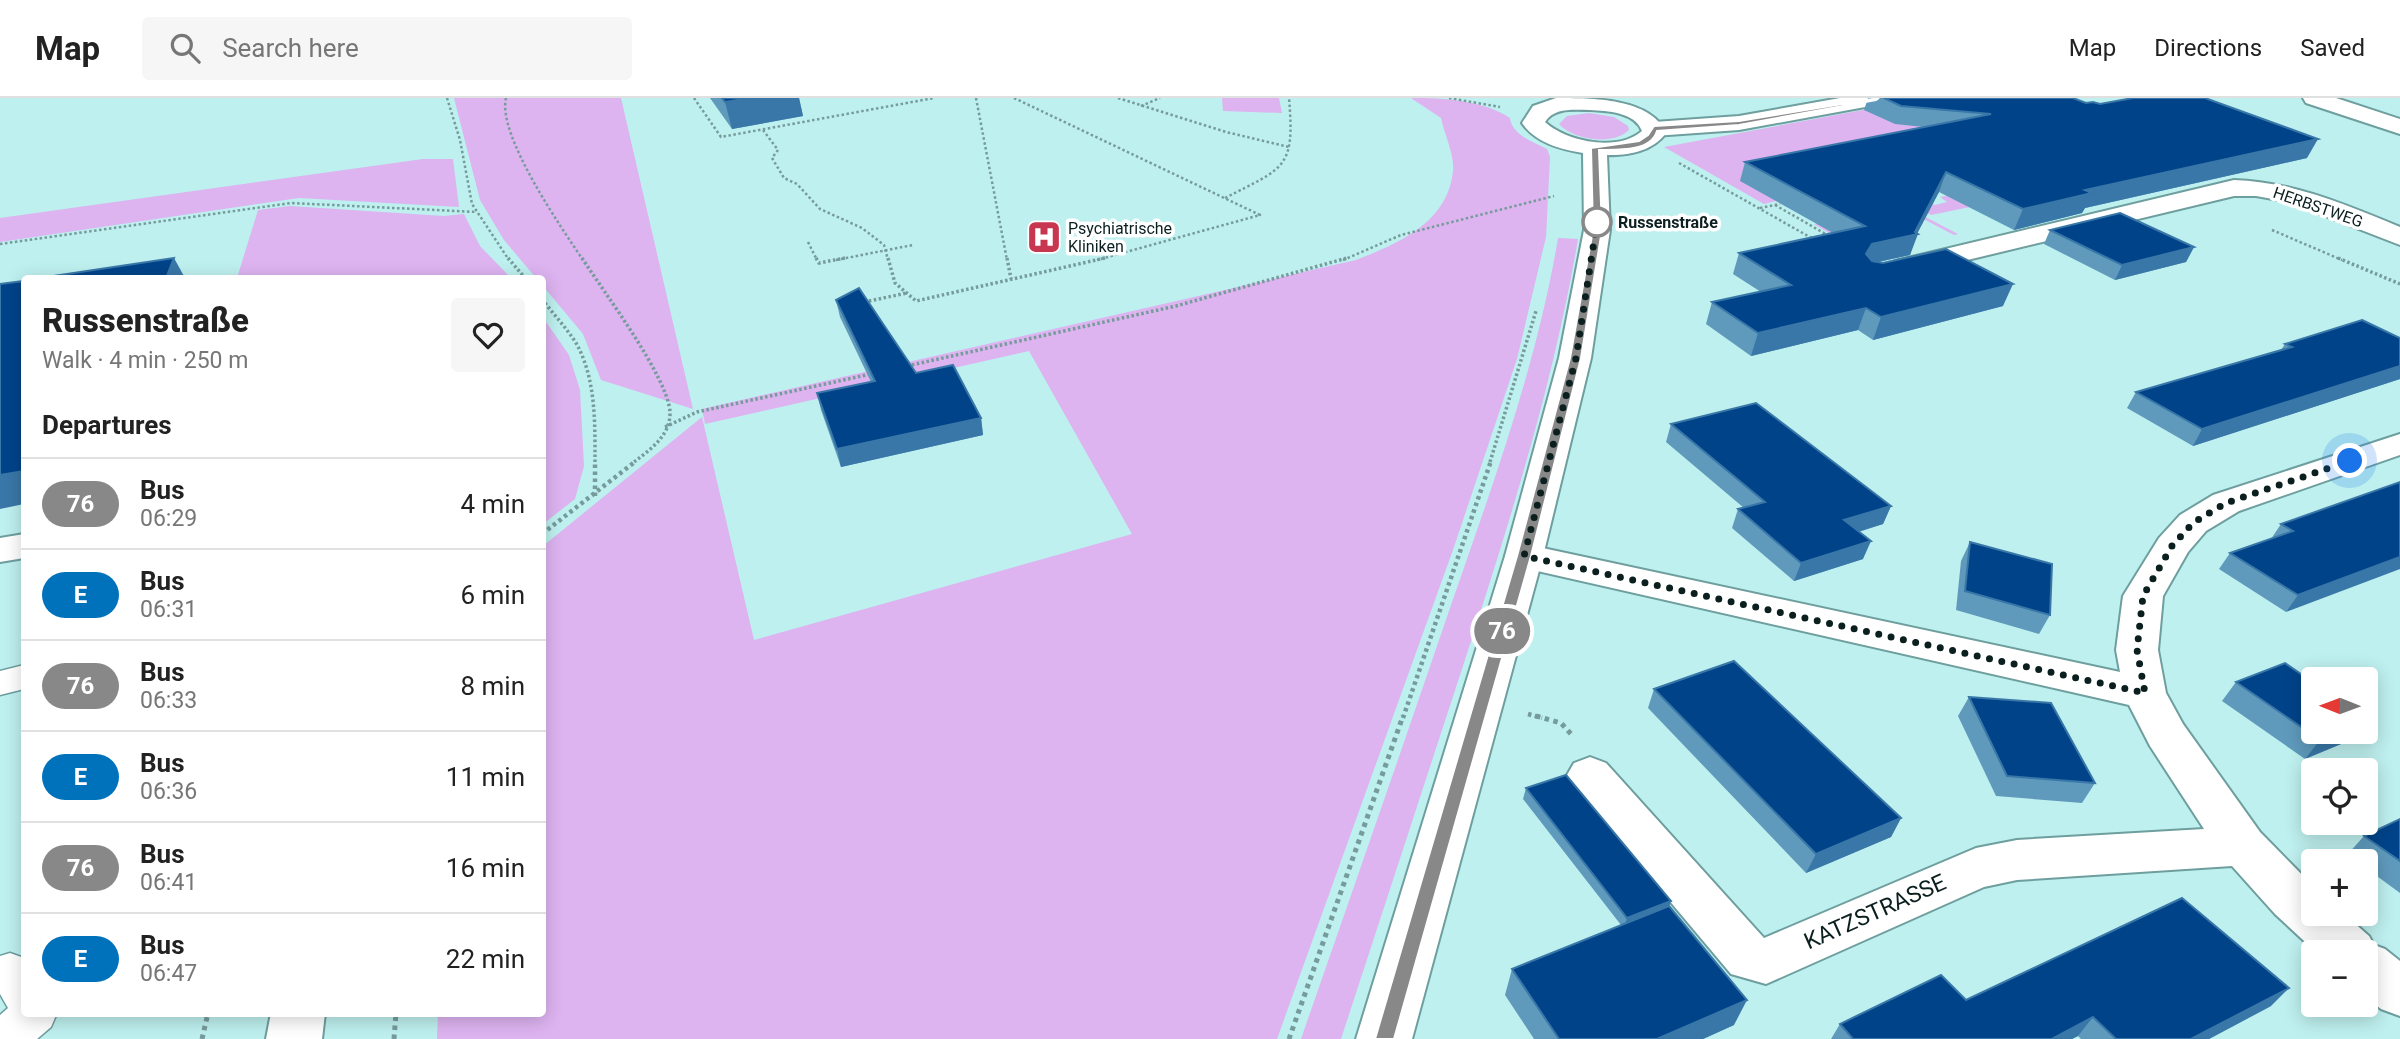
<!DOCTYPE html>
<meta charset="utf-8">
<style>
:root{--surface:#fff;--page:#f6f6f6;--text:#222;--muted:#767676;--line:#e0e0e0}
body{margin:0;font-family:Roboto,sans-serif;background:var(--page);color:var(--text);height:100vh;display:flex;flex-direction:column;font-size:26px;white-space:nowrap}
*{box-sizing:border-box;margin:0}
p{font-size:23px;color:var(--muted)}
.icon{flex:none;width:38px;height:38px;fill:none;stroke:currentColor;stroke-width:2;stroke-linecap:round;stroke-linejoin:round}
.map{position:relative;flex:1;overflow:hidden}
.details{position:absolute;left:21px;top:177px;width:525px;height:742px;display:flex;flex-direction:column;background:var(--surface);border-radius:7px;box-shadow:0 4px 18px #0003}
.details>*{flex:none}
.badge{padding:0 14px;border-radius:23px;font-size:24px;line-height:46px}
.needle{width:46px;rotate:271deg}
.buttons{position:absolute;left:2301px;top:569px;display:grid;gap:14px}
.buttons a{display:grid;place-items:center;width:77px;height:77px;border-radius:7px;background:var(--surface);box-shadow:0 4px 18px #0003;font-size:35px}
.you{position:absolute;width:35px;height:35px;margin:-18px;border:5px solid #fff;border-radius:50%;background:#1a73e8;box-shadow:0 0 0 10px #1a73e833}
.map>.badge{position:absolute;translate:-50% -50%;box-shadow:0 0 0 4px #fff}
h2{padding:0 21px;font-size:26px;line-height:63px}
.round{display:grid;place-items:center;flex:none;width:74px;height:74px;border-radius:7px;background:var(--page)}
.overview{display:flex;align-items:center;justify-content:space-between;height:119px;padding:0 21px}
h1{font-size:33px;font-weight:800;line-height:52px}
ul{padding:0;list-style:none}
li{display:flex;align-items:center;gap:21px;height:91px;padding:0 21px;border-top:2px solid var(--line)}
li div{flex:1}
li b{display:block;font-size:26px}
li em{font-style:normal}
li .badge{min-width:77px;font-weight:700;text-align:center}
header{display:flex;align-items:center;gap:42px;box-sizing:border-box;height:98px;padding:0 35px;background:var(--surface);border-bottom:2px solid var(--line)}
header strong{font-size:33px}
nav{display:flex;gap:38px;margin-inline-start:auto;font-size:24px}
.search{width:490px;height:63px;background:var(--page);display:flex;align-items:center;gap:18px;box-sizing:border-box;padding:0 24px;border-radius:7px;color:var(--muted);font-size:26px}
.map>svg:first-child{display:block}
.green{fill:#ddb3f0}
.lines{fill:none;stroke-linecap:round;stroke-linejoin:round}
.service-casing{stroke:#6e9e9e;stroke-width:3}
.minor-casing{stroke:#6e9e9e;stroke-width:4}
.tertiary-casing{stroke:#6e9e9e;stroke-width:4}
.path-far3{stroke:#769b9b;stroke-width:2.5;stroke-dasharray:2.5 2.5;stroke-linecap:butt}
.path-far2{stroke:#769b9b;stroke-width:3.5;stroke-dasharray:2.5 2.5;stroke-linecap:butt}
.path-far1{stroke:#769b9b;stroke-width:4.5;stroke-dasharray:3.5 3.5;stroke-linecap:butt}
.path{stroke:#769b9b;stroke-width:5;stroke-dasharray:4.5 4.5;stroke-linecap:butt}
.service{fill:#fff;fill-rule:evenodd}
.minor{fill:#fff;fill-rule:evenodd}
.tertiary{fill:#fff;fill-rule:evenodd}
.wall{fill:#5f9abc}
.shaded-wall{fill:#3977a8}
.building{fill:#004389;stroke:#3977a8;stroke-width:2}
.line{fill:#888;stroke:#fff;stroke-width:2}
.walk{stroke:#0b1f1f;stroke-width:7;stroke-dasharray:0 12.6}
.stop-dot{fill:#fff;stroke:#888;stroke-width:3.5}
.labels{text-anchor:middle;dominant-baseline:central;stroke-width:7;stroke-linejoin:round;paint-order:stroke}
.far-street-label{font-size:16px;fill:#0b1f1f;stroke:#fff}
.far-stop-label{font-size:16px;font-weight:bold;fill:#0b1f1f;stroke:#fff;text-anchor:start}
.far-poi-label{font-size:16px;fill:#0b1f1f;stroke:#fff;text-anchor:start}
.near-street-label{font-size:23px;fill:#0b1f1f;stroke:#fff}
</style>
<header>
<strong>Map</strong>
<div class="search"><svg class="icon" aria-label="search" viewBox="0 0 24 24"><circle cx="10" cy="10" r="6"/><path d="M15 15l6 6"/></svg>Search here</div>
<nav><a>Map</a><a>Directions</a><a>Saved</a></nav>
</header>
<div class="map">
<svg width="2400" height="941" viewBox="0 0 2400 941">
<rect width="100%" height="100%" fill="#bef0ef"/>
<g class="green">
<path d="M454 0H621L693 311 601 282 583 236 543 188 542 180H536L504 142 480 102Z"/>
<path d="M1222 0H1279L1282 15 1223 13Z"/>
<path d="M1411 0C1443 0 1483 2 1510 20 1512 37 1533 44 1547 51L1550 59 1546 139 1517 261 1454 449 1277 941H437L438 915H542L543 448 702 319 754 542 1132 436 1029 253 705 326 702 311 1356 162C1397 146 1448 125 1453 73 1455 58 1444 35 1441 20Z"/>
<path d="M1927 0H2056L1970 109 1931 117 1873 88 1935 107 1947 104 1940 99 1963 95 1862 86 1958 136 1954 137 1912 115 1829 135 1814 126 1821 125 1776 103 1764 106 1664 49Z"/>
<path d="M1589 15 1614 19 1628 28 1629 32C1613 48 1573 42 1559 26L1567 18Z"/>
<path d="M423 61H453L459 109 299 100 0 144V120Z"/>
<path d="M290 108 444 118 464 116 480 148 511 180H237L258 112Z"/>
<path d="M1558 140 1578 141C1553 289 1507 432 1461 574 1421 696 1381 819 1341 941H1301C1351 797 1401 654 1450 510 1492 389 1537 266 1558 140Z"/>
<path d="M542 218 569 257 580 292 584 368 575 401 543 426Z"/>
</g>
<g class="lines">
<g class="service-casing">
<g id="service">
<path d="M24 567V591L0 597V573Z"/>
<path d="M10 855 24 860V915H57L51 929 37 941H0V917L8 910 0 896V858Z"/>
</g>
</g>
<g class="minor-casing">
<g id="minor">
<path d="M1840 0H1887L1884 5 1876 7 1739 32 1654 38 1646 36 1643 31 1646 26 1654 24 1739 18Z"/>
<path d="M2303 0H2336L2400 21V36L2306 5Z"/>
<path d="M2234 82C2294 84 2346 107 2400 129V147L2289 104 2256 98H2234L1905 177 1895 175 1891 169 1895 163Z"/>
<path d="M2400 336V357L2239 413 2206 433 2188 454 2163 498 2158 552 2166 595 2183 626 2260 734 2314 789V816H2344L2369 838 2374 847 2385 851 2400 863V918L2381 911 2366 899V854H2316L2275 816 2232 768 2017 782 1984 789 1766 886 1731 876 1574 689 1567 677 1574 665 1590 659 1606 665 1764 840 1976 750 2017 742 2204 731 2150 648 2129 607 1524 470 1511 467 1505 458 1511 449 1524 446 2120 574 2116 552 2123 498 2159 440 2180 417 2213 397Z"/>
<path d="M24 436V460L0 464V440Z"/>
<path d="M271 915H325L322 941H266Z"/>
</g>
</g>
<g class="tertiary-casing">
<path id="tertiary" d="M1556 0C1592 0 1651 0 1666 35 1653 53 1628 58 1607 57L1610 132 1591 260 1543 458 1412 941H1356L1505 458 1559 260 1584 132 1583 55C1560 51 1536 45 1522 25L1533 8ZM1590 12C1607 13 1635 14 1642 33 1618 54 1567 44 1545 24 1554 9 1575 12 1590 12Z"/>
</g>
<g class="path-far3">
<path d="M447 0 460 42 472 106 509 162"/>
<path d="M506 0C497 37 561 129 583 162"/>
<path d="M694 0 721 39 934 0"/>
<path d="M976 0 1007 162"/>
<path d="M1014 0 1260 117 1097 162"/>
<path d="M1118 0 1226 34 1289 49"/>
<path d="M1449 0 1500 9"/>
<path d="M1141 8 1160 0"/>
<path d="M763 32 778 52 772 60 784 80 797 86 820 111 862 130 884 147 888 162"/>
<path d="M1679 65 1815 142"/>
<path d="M1225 100C1285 69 1295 71 1289 0"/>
<path d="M1775 107 1829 138"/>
<path d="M1760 110 1780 106"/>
<path d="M2272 132 2342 162"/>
<path d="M808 144 817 162"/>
<path d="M0 146 291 105 477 114"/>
<path d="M836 162 913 147"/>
<path d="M1343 162 1401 137 1554 98"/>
</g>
<g class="path-far2">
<path d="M508 160 525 180"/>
<path d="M582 160C603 193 668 279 670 314 671 337 650 352 634 364"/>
<path d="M816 160 819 165 845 160"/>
<path d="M888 160 895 185 916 203 1105 160"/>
<path d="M1007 160 1011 181"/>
<path d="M2338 160 2400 186"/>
<path d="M542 201C553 216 566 229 576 245 596 280 595 325 595 364"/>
<path d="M864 204 907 195"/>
<path d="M907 268 1176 208 1347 160"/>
<path d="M665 329 697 314 871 276"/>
<path d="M1490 364 1536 213"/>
</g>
<g class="path-far1">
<path d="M595 398V363"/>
<path d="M542 436 636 363"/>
<path d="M1528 616 1542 620"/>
<path d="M1403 620 1491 363"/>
</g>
<g class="path">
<path d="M1536 618 1561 625 1572 637"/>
<path d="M202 941 208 915"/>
<path d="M394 941 396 915"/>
<path d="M1289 941 1403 618"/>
</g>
<use href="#service" class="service"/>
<use href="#minor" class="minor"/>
<use href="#tertiary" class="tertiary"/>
</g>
<g class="wall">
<path d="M710 0H799L803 18 732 31Z"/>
<path d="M1868 0H2073L2086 5 2100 6 2307 60 2085 110 2082 115 2014 132 1939 94 1917 135 1910 157 1878 164 2003 208 1873 242 1858 232 1751 258 1706 226 1712 204 1761 194 1733 176 1739 155 1833 135 1740 83 1745 64 1924 29 1895 26 1864 12Z"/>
<path d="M2050 132 2194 149 2186 164 2115 182 2044 146Z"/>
<path d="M836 202 916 275 981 320 983 337 841 369 821 312 817 295 871 284 840 219Z"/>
<path d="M2400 240V281L2193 348 2127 310 2136 294 2281 252 2285 246Z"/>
<path d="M1671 326 1891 408 1883 426 1859 434 1863 461 1794 483 1732 430 1738 411 1744 410 1666 344Z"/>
<path d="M2400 384 2286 514 2219 471 2230 455 2271 441 2281 426Z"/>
<path d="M1970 444 2050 517 2039 536 1956 512 1961 463Z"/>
<path d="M2236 584 2314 634H2359L2353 641 2305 661 2222 603Z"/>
<path d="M1654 591 1901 720 1891 739 1806 775 1648 610Z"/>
<path d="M1969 599 2095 685 2082 705 1996 698 1958 618Z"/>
<path d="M1526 690 1671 803 1669 809 1734 927 1703 941H1534L1505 897 1512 871 1621 827 1523 701Z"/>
<path d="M2400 721V795L2366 770V763H2356L2347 757 2364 738Z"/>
<path d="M1966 902 2271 908 2209 941H2081L2078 938 2072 941H1831L1840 926Z"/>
</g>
<g class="shaded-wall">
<path d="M750 0H799L803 18 732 31 725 4Z"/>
<path d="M2318 41 2307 60 2085 110 2082 115 2014 132 2023 111 2085 92Z"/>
<path d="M1946 74 1939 94 1917 136H1918L1910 157 1864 167 1866 156 1872 146Z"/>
<path d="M2194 149 2186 164 2115 182 2122 167Z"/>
<path d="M174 160 185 180H166Z"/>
<path d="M2013 186 2003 208 1873 242 1881 219Z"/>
<path d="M1866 210 1858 232 1751 258 1758 235Z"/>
<path d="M2400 268V281L2193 348 2202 331Z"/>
<path d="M981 320 983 337 841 369 837 351Z"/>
<path d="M24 373V406L0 411V377Z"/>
<path d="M1891 408 1883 426 1837 440 1844 422Z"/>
<path d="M1871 443 1863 461 1794 483 1801 465Z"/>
<path d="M2400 459V471L2286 514 2298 497Z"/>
<path d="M2340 634H2359L2353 641 2305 661 2320 642Z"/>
<path d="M1901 720 1891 739 1806 775 1816 756Z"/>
<path d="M1671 803 1667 813 1624 830 1627 820Z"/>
<path d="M2289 890 2271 908 2209 941H2191Z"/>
<path d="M1747 902 1734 927 1703 941H1657Z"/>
<path d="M2093 919 2078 938 2072 941H2052Z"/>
</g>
<g class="building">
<path d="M722 0H750L725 4Z"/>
<path d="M1884 0H2073L2086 5 2093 4 2100 6 2133 0H2205L2318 41 2085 92 2092 95 2023 111 1946 74 1915 134 1918 136 1872 146 1866 156 1872 163 1883 165 1946 151 2013 186 1881 219 1866 210 1758 235 1712 204 1791 187 1739 155 1865 128 1745 64 1991 16 1901 8Z"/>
<path d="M2120 115 2194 149 2122 167 2050 132Z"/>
<path d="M174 160 166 180H40Z"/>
<path d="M24 183V373L0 377V186Z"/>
<path d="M859 190 916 275 953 267 981 320 837 351 817 295 875 283 836 202Z"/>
<path d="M2362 222 2400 240V268L2202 331 2136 294 2292 249 2285 246Z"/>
<path d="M1756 305 1891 408 1844 422 1871 443 1801 465 1738 411 1765 404 1671 326Z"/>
<path d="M2400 384V459L2298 497 2230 455 2293 433 2281 426Z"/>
<path d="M1970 444 2052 466 2050 517 1965 493Z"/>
<path d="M1734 563 1901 720 1816 756 1654 591Z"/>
<path d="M2285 565 2314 585V634H2340L2320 642 2236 584Z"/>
<path d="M1969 599 2051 605 2095 685 2007 678Z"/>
<path d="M1566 677 1671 803 1627 820 1526 690Z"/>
<path d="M2400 721V763L2364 738Z"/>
<path d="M2182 800 2289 890 2191 941H2116L2093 919 2052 941H1853L1840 926 1941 877 1966 902Z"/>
<path d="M1669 808 1747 902 1657 941H1559L1512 871Z"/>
</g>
<path class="line" d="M1876 2 1739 27 1657 33C1651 54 1617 52 1599 52L1602 132 1581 260 1531 458 1394 941H1375L1517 458 1570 260 1593 132 1591 50 1639 43 1648 37 1654 28 1739 23 1879 0Z"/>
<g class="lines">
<path class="walk" d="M1597 124 1576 260 1524 458 2145 595 2137 552 2143 498 2172 448 2193 425 2226 405 2350 363"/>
</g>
<defs>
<g id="hospital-square" transform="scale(1.75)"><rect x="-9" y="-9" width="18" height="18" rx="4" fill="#c73750" stroke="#fff"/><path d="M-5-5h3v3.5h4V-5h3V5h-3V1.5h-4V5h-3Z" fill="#fff"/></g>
</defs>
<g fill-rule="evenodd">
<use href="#hospital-square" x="1044" y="139"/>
</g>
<circle class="stop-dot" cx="1597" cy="124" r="14"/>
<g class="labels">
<g class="far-street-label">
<text transform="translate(2318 109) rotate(19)">HERBSTWEG</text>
</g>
<g class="far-stop-label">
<text x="1618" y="124">Russenstraße</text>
</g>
<g class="far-poi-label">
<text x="1068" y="130">Psychiatrische<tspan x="1068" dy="18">Kliniken</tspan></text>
</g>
<g class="near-street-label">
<text transform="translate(1875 814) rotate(-24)">KATZSTRASSE</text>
</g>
</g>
</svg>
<div class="buttons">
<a><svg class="needle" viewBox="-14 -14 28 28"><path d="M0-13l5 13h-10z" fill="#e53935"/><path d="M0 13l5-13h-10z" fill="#767676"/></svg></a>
<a><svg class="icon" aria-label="locate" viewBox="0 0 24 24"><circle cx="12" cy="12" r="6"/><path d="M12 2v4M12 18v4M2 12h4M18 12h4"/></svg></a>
<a>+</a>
<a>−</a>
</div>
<div class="you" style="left:2350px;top:363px"></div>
<b class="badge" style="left:1502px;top:533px;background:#888;color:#fff">76</b>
<section class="details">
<div class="overview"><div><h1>Russenstraße</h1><p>Walk · 4 min · 250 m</p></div><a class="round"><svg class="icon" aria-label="heart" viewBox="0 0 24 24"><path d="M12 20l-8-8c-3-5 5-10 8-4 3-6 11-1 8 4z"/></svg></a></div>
<h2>Departures</h2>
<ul>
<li><span class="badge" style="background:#888;color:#fff">76</span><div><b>Bus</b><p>06:29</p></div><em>4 min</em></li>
<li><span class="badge" style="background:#0072bc;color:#fff">E</span><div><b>Bus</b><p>06:31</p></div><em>6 min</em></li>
<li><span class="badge" style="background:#888;color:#fff">76</span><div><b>Bus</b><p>06:33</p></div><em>8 min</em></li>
<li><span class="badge" style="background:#0072bc;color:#fff">E</span><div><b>Bus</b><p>06:36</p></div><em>11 min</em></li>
<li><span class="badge" style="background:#888;color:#fff">76</span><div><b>Bus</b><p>06:41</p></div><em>16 min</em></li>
<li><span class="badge" style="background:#0072bc;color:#fff">E</span><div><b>Bus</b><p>06:47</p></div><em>22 min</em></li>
</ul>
</section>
</div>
